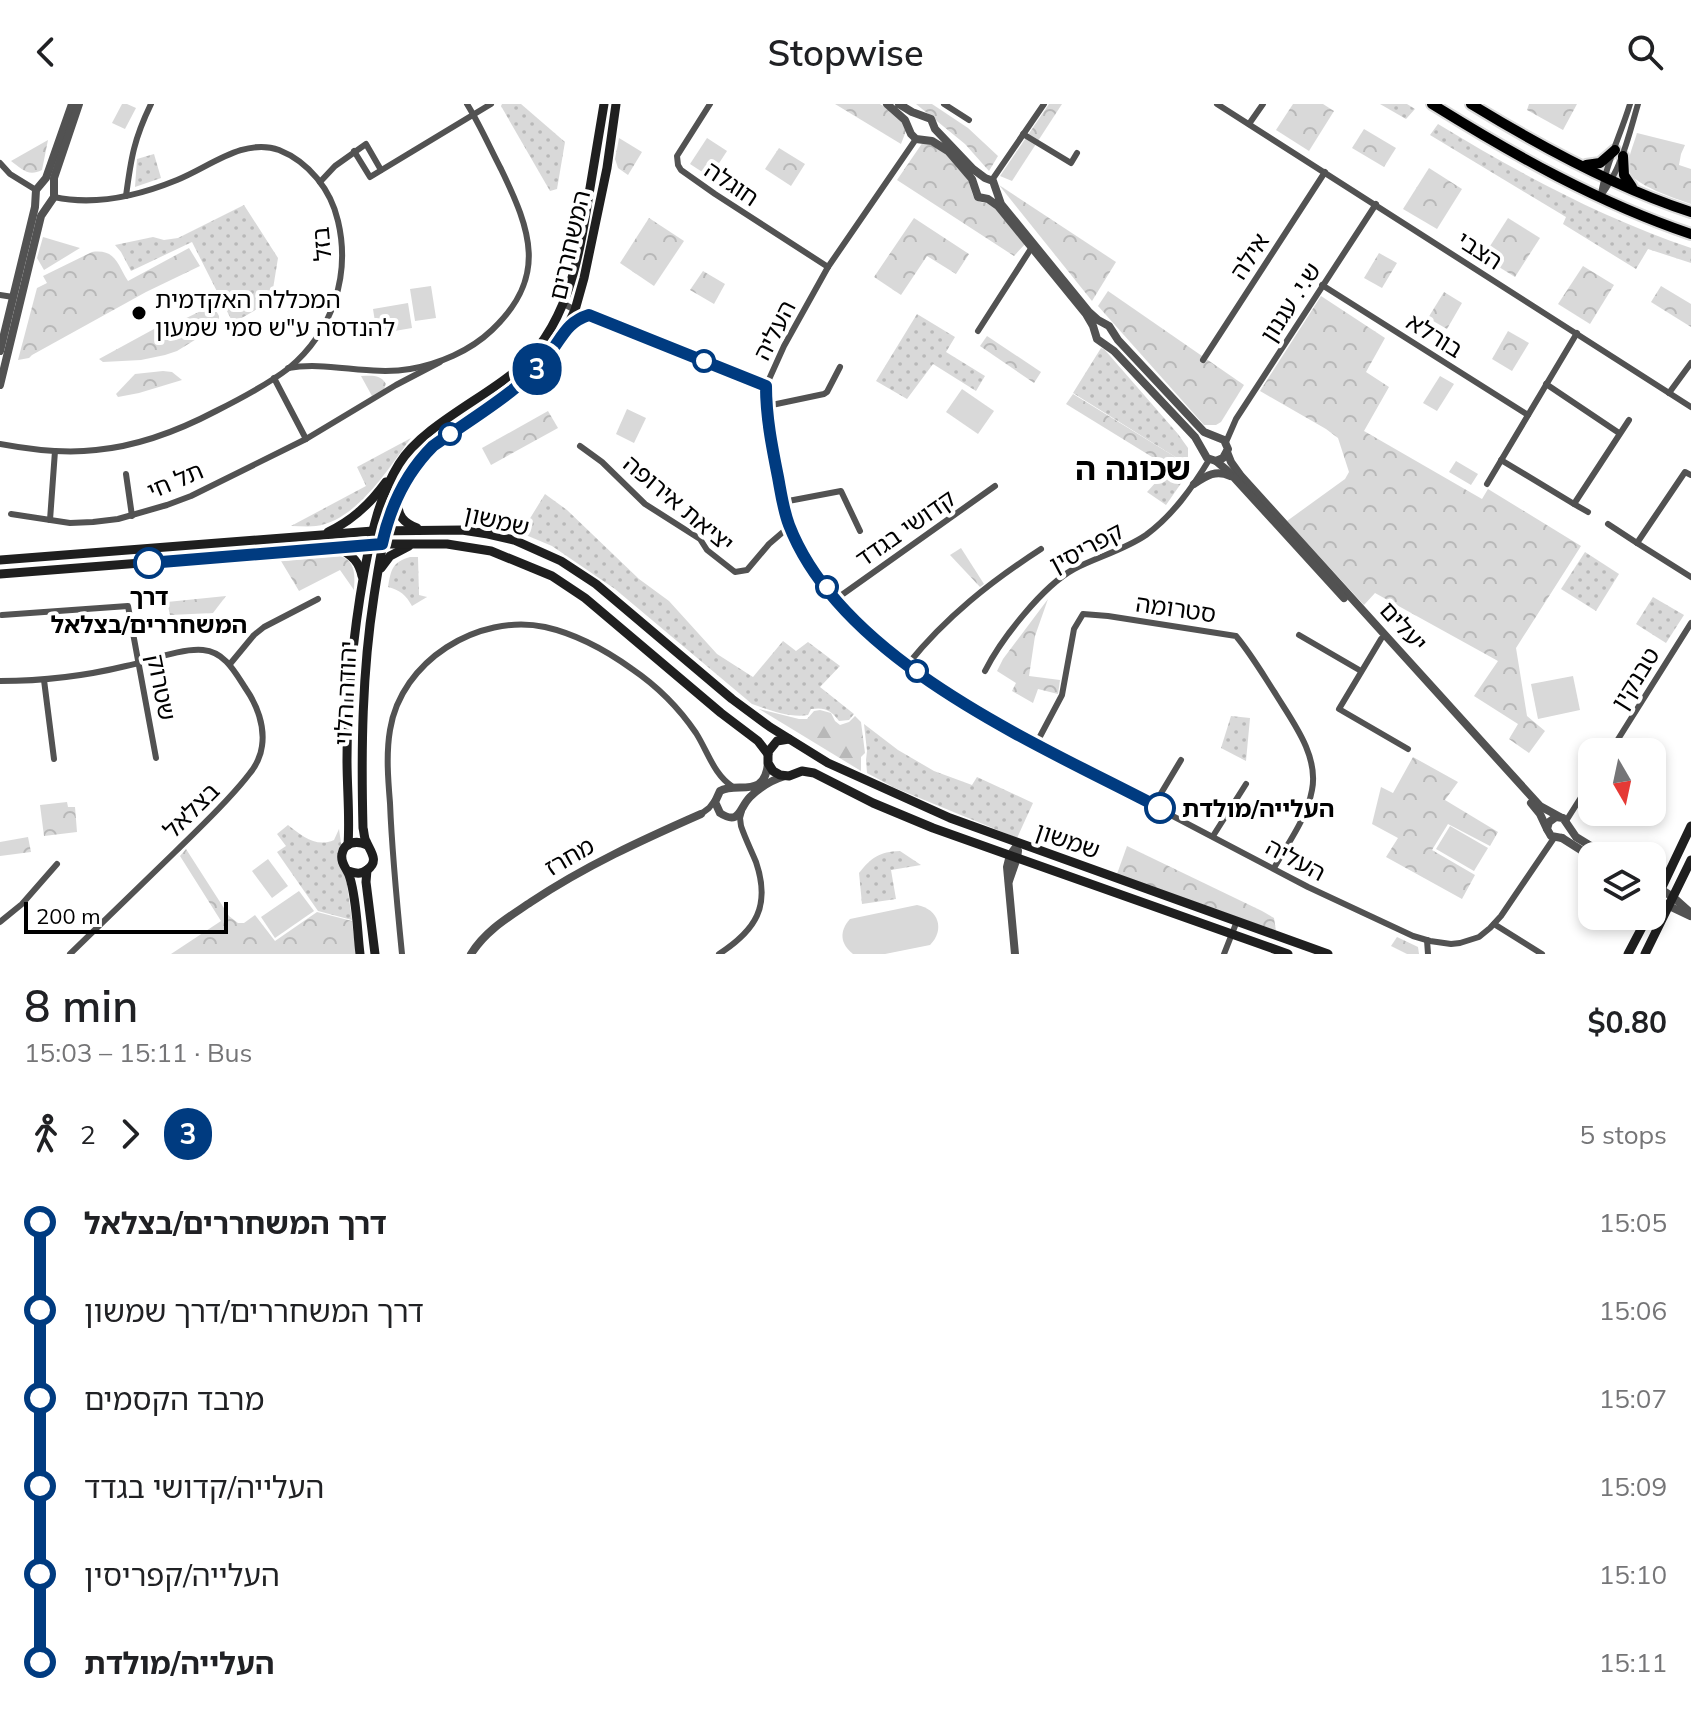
<!DOCTYPE html>
<meta charset="utf-8">
<style>
:root{--surface:#fff;--page:#f6f6f6;--text:#202124;--muted:#757577}
body{margin:0;font-family:Mulish,"Noto Sans Hebrew",sans-serif;background:var(--page);color:var(--text);height:100vh;display:flex;flex-direction:column;font-size:30px;white-space:nowrap}
*{box-sizing:border-box;margin:0}
p{font-size:26px;color:var(--muted)}
.icon{flex:none;width:44px;height:44px;fill:none;stroke:currentColor;stroke-width:2;stroke-linecap:round;stroke-linejoin:round}
.map{position:relative;height:850px;overflow:hidden}
.side{display:flex;flex-direction:column;background:var(--surface);flex:1}
.side>*{flex:none}
.badge{padding:0 16px;border-radius:26px;font-size:28px;line-height:52px}
.needle{width:52px;rotate:171deg}
.buttons{position:absolute;left:1578px;top:634px;display:grid;gap:16px}
.buttons a{display:grid;place-items:center;width:88px;height:88px;border-radius:16px;background:var(--surface);box-shadow:0 4px 12px #0003;font-size:40px}
.scale{position:absolute;left:24px;bottom:20px;width:204px;box-sizing:border-box;padding-left:8px;border:4px solid #000;border-top:0;font-size:22px;line-height:28px;white-space:nowrap;color:#000;-webkit-text-stroke:6px #fff;paint-order:stroke}
.map>.badge{position:absolute;translate:-50% -50%;box-shadow:0 0 0 4px #fff}
.legs{display:flex;align-items:center;gap:12px;height:88px;padding:0 24px;font-size:26px}
.legs p{margin-inline-start:auto}
.headline{display:flex;align-items:center;justify-content:space-between;height:136px;padding:0 24px}
h1{font-size:44px;font-weight:600;line-height:60px}
ul{padding:0 24px;list-style:none}
li{display:flex;align-items:center;gap:28px;height:88px;font-size:30px}
li i{display:grid;place-items:center;width:12px;height:100%;margin:0 10px;background:currentColor}
li i::after{content:'';width:20px;height:20px;margin:-10px;border:6px solid;border-radius:50%;background:var(--surface)}
li p{margin-inline-start:auto}
li:first-child i{background:linear-gradient(#0000 50%,currentColor 0)}
li:last-child i{background:linear-gradient(currentColor 50%,#0000 0)}
header{display:flex;justify-content:space-between;align-items:center;height:104px;padding:0 24px;background:var(--surface);font-size:36px;font-weight:600}
.map>svg:first-child{display:block}
.grass{fill:url(#grass-dots)}
.forest{fill:url(#forest-firs)}
.park{fill:url(#park-crowns)}
.pitch{fill:#d9d9d9}
.lines{fill:none;stroke-linecap:round;stroke-linejoin:round}
.trunk-casing{stroke:#dbdbdb;stroke-width:14}
.minor{stroke:#525252;stroke-width:6}
.tertiary{stroke:#525252;stroke-width:8}
.secondary{stroke:#1f1f1f;stroke-width:9}
.trunk{stroke:#000;stroke-width:10}
.line-1-casing{stroke:#fff;stroke-width:18}
.line-1{stroke:#003b80;stroke-width:12}
.poi-dot{fill:#000;stroke:#fff;stroke-width:3}
.stop-1-dot{fill:#fff;stroke:#003b80;stroke-width:4}
.labels{text-anchor:middle;dominant-baseline:central;stroke-width:8;stroke-linejoin:round;paint-order:stroke}
.street-label{font-size:24px;fill:#000;stroke:#fff}
.poi-label{font-size:24px;fill:#000;stroke:#fff;text-anchor:start}
.stop-label{font-size:24px;font-weight:bold;fill:#000;stroke:#fff}
.district-label{font-size:32px;font-weight:bold;fill:#000;stroke:#fff}
</style>
<header><svg class="icon" aria-label="back" viewBox="0 0 24 24"><path d="M15 5l-7 7 7 7"/></svg>Stopwise<svg class="icon" aria-label="search" viewBox="0 0 24 24"><circle cx="10" cy="10" r="6"/><path d="M15 15l6 6"/></svg></header>
<div class="map">
<svg width="1691" height="850" viewBox="0 0 1691 850">
<defs>
<pattern id="grass-dots" width="8" height="8" patternUnits="userSpaceOnUse" patternTransform="scale(2)"><rect width="8" height="8" fill="#d9d9d9"/><path d="M2 2h.1M6 6h.1" fill="none" stroke="#b8b8b8" stroke-width="1.8" stroke-linecap="round"/></pattern>
<pattern id="forest-firs" width="22" height="20" patternUnits="userSpaceOnUse" patternTransform="scale(2)"><rect width="22" height="20" fill="#d9d9d9"/><path d="M5 1l3.5 6h-7zM16 11l3.5 6h-7z" fill="#b8b8b8"/></pattern>
<pattern id="park-crowns" width="20" height="18" patternUnits="userSpaceOnUse" patternTransform="scale(2)"><rect width="20" height="18" fill="#d9d9d9"/><path d="M2 6a3 3 0 1 1 6 0M12 15a3 3 0 1 1 6 0" fill="none" stroke="#b8b8b8"/></pattern>
</defs>
<rect width="100%" height="100%" fill="#fff"/>
<g class="grass">
<path d="M502 0H521L565 38 557 85 550 87 501 2Z"/>
<path d="M1380 0H1407L1415 5 1406 15Z"/>
<path d="M1438 20C1518 69 1602 114 1691 144V159L1648 145 1636 165 1563 120 1566 113 1430 31Z"/>
<path d="M154 50 161 74 135 83 137 55Z"/>
<path d="M244 101 278 154 271 197 233 219 192 138 131 167 121 148 115 141 153 133 164 136 178 134Z"/>
<path d="M917 210 955 233 946 248 985 272 976 287 933 260 907 295 876 277Z"/>
<path d="M1101 244 1104 245 1178 330 1188 344V358L1191 365 1166 401 1147 388 1157 377 1162 378 1177 354 1073 289Z"/>
<path d="M411 334C389 364 356 417 316 422 308 423 299 422 291 422L366 382 357 363Z"/>
<path d="M545 390 567 406 639 475 669 497 717 550 753 573 783 537 796 547 808 538 840 562 820 583 854 610 849 616 839 617C831 606 825 603 811 605L808 611C790 614 769 606 752 600L615 485 552 442 521 429Z"/>
<path d="M1585 448 1619 470 1596 507 1561 485Z"/>
<path d="M410 453H418L419 491 427 493 412 502C406 491 400 486 388 483 391 466 392 458 410 453Z"/>
<path d="M1653 493 1684 511 1666 539 1636 520Z"/>
<path d="M1231 612 1250 614 1246 657 1221 644Z"/>
<path d="M864 620 898 646 934 667 972 681 977 673 1033 699 1017 734 895 684 867 669 866 656 867 647Z"/>
<path d="M288 721C302 732 316 744 334 736L339 725 352 816 318 807 277 748 286 742 277 730Z"/>
<path d="M900 747 921 761 891 766 896 795 862 800 859 769C872 753 879 748 900 747Z"/>
</g>
<path class="forest" d="M759 605 799 615H807L814 607 820 606 831 609 835 617 840 621 849 618 855 612 861 618 865 649 861 653V667Z"/>
<g class="park">
<path d="M835 0H880L897 10 905 19 906 27 901 40Z"/>
<path d="M916 0H932L968 24 998 52 989 67 965 40Z"/>
<path d="M1049 0H1062L1012 77 1000 72Z"/>
<path d="M1293 0H1323L1334 7 1309 47 1276 26Z"/>
<path d="M1529 0H1577L1563 26 1527 6Z"/>
<path d="M1364 25 1396 44 1384 63 1352 44Z"/>
<path d="M1637 29 1685 41 1681 50 1679 61 1691 65V100C1677 95 1633 81 1629 67 1626 56 1634 40 1637 29Z"/>
<path d="M619 34 642 48 628 71 618 64 615 55Z"/>
<path d="M48 36 42 66C28 73 22 65 11 57Z"/>
<path d="M923 38 936 39 972 78C969 92 977 101 991 99L1026 139 1014 152 897 76Z"/>
<path d="M779 44 805 60 791 82 765 65Z"/>
<path d="M1429 64 1462 85 1437 125 1403 105Z"/>
<path d="M999 81 1116 158 1092 197Z"/>
<path d="M649 114 684 137 654 182 620 159Z"/>
<path d="M914 114 969 150 956 170 927 152 901 191 874 173Z"/>
<path d="M1508 114 1540 134 1515 173 1483 153Z"/>
<path d="M43 133 80 144 44 166 37 154Z"/>
<path d="M189 144 200 162 146 188 32 251 29 254 18 256 37 184 47 179 43 172 92 148C116 145 117 160 128 177Z"/>
<path d="M1379 149 1397 159 1382 184 1364 174Z"/>
<path d="M1583 162 1614 181 1590 220 1558 200Z"/>
<path d="M703 167 725 180 714 200 690 186Z"/>
<path d="M1661 182 1691 200V223L1651 198Z"/>
<path d="M1108 187 1244 281 1221 318 1216 321H1204L1098 202Z"/>
<path d="M1444 188 1462 199 1447 225 1428 214Z"/>
<path d="M1321 192 1385 234 1366 268 1389 283 1364 327 1482 395 1488 385 1581 442 1516 544 1527 612 1545 627 1529 649 1509 635 1518 620 1474 592 1498 557 1375 489 1364 501 1287 417 1345 375 1349 368 1338 334 1326 325 1260 287Z"/>
<path d="M213 201 219 212V221L177 247 165 251 141 256 103 258 99 255 165 219 168 223Z"/>
<path d="M1508 227 1529 239 1512 267 1492 255Z"/>
<path d="M987 232 1041 268 1034 279 980 242Z"/>
<path d="M163 267 172 268 182 276 139 289 118 293 116 290 135 270Z"/>
<path d="M361 272C372 272 380 270 386 280L384 285 372 292Z"/>
<path d="M1073 290 1177 354 1170 364 1066 300Z"/>
<path d="M548 307 558 324 491 361 482 344Z"/>
<path d="M961 444 984 480 980 483 950 451Z"/>
<path d="M340 452C356 457 355 472 354 486L340 466 299 487 281 457Z"/>
<path d="M226 492 213 509 170 511 167 498Z"/>
<path d="M1048 495 1035 532 1029 572 1060 576 1058 590 1038 585 1033 599 1012 587 1016 579 997 567 1003 555Z"/>
<path d="M1413 653 1458 678 1445 696 1498 728 1490 742 1448 720 1432 746 1475 771 1462 795 1386 753 1398 734 1372 720 1381 683 1393 689Z"/>
<path d="M67 698 68 703H75L77 728 44 732 40 701Z"/>
<path d="M28 733 31 748 0 752V738Z"/>
<path d="M1127 742 1262 807 1274 814 1276 827 1117 770Z"/>
<path d="M186 745 229 812 238 819H244L255 811 275 837 317 808 352 817 356 850H171L221 817 180 752Z"/>
<path d="M1397 833 1418 843 1419 850H1407L1391 842Z"/>
</g>
<g class="pitch">
<path d="M122 0H127L136 4 125 25 112 19Z"/>
<path d="M707 34 727 47 710 73 690 60Z"/>
<path d="M431 182 436 214 415 217 410 185Z"/>
<path d="M408 199 412 224 377 230 373 205Z"/>
<path d="M1440 272 1454 280 1437 307 1423 299Z"/>
<path d="M962 285 994 307 978 330 946 308Z"/>
<path d="M627 305 646 314 634 339 616 330Z"/>
<path d="M1456 357 1478 370 1471 381 1449 368Z"/>
<path d="M1573 572 1580 606 1538 615 1531 580Z"/>
<path d="M1450 722 1488 744 1474 767 1436 745Z"/>
<path d="M268 755 288 782 272 794 252 767Z"/>
<path d="M299 787 314 807 275 834 261 813Z"/>
<path d="M917 801C939 805 945 826 930 841L885 850H853C840 840 839 827 850 815Z"/>
</g>
<g class="lines">
<g class="trunk-casing">
<g id="trunk">
<path d="M1432 0C1514 51 1599 99 1691 130"/>
<path d="M1471 0C1538 41 1616 84 1691 108"/>
<path d="M1623 52 1624 71 1632 83"/>
<path d="M1586 61 1600 59 1615 46"/>
</g>
</g>
<g class="minor">
<path d="M710 0 677 52 678 61 681 66 715 90 828 163"/>
<path d="M944 0 969 16"/>
<path d="M1217 0 1691 303"/>
<path d="M1249 20 1263 0"/>
<path d="M1023 30 1071 59 1077 49"/>
<path d="M916 35 828 163 784 242 766 282 772 343 785 408 790 422 811 461 846 507 877 537 933 579 970 604 1001 622 1308 783 1413 832 1430 837 1451 840 1460 839 1479 833 1490 824 1501 812 1554 734"/>
<path d="M354 47 370 73 491 0"/>
<path d="M0 59 10 70 36 86"/>
<path d="M992 76 1044 0"/>
<path d="M320 78 335 62 366 40 381 66"/>
<path d="M1601 90C1606 59 1621 30 1630 0"/>
<path d="M126 92C131 54 134 35 151 0"/>
<path d="M1600 93C1622 64 1628 34 1638 0"/>
<path d="M1322 181 1528 311"/>
<path d="M0 191 13 193"/>
<path d="M564 200 575 206 766 282"/>
<path d="M978 227 1032 143"/>
<path d="M1203 256 1325 68"/>
<path d="M288 264C328 257 369 272 410 265 439 260 470 247 492 226 548 173 531 127 501 65 490 44 480 21 467 0"/>
<path d="M274 274 306 335"/>
<path d="M1546 280 1619 329"/>
<path d="M1669 289 1691 259"/>
<path d="M767 302 824 290 827 288 840 263"/>
<path d="M1226 338 1236 315 1376 100"/>
<path d="M0 340C32 346 64 350 96 346 139 342 178 327 216 307 240 295 267 281 289 264 332 228 351 172 338 117 331 86 309 58 279 46 244 33 208 64 177 76 138 92 95 102 54 93"/>
<path d="M580 342 602 358 645 400 700 435 707 446 735 468 747 466 769 440 790 422"/>
<path d="M1501 356 1574 400 1629 316"/>
<path d="M126 370 132 412"/>
<path d="M1691 371 1685 368 1637 439 1691 473"/>
<path d="M1487 380 1577 229"/>
<path d="M783 398 841 387 860 427"/>
<path d="M1574 400 1588 408"/>
<path d="M11 410 70 419 93 418 118 415 167 401 191 392 306 335 396 281 440 258"/>
<path d="M50 416 55 347"/>
<path d="M1608 420 1637 439"/>
<path d="M836 495 995 382"/>
<path d="M2 511 128 502 156 654"/>
<path d="M1299 531 1361 567"/>
<path d="M1381 535 1339 605 1408 645"/>
<path d="M230 560 254 531 264 523 318 495"/>
<path d="M908 560C946 513 990 478 1041 445"/>
<path d="M985 567C1001 535 1043 482 1074 465 1097 453 1124 446 1146 431 1173 411 1192 384 1209 356"/>
<path d="M44 576 54 655"/>
<path d="M0 577C43 577 85 572 126 562 149 557 181 544 203 546 225 548 235 568 246 585 257 601 265 622 262 642 261 651 256 662 250 669 228 698 200 723 175 748 140 782 105 816 70 850"/>
<path d="M1036 640 1062 591 1074 525 1083 510 1108 512 1236 532C1251 550 1262 569 1275 589 1292 617 1319 651 1312 686 1307 714 1288 739 1274 764"/>
<path d="M1610 648 1691 519"/>
<path d="M1154 701 1181 656"/>
<path d="M701 710 709 704 715 696"/>
<path d="M1566 717 1592 676"/>
<path d="M1213 732 1246 680"/>
<path d="M0 818 22 800 57 760"/>
<path d="M1494 820 1542 850"/>
<path d="M1427 836 1428 850"/>
<path d="M402 850C397 800 392 749 390 699 388 675 386 650 390 626 401 557 478 509 545 523 576 530 607 547 632 565 657 582 679 604 696 629 708 648 714 671 733 683"/>
<path d="M719 850C756 826 771 802 756 758 751 746 745 734 741 722L740 714 742 707"/>
<path d="M1224 850 1237 817"/>
</g>
<g class="tertiary">
<path d="M887 0 905 16 911 30 916 35 932 37 948 47 972 75 978 93 988 95 998 102 1086 210 1093 222 1097 235 1114 247 1195 333 1207 354 1216 357 1223 354 1228 345 1224 336 1204 328 1118 236 1109 222 1098 216 1089 208 1001 100 993 77 985 74 973 65 935 25 931 15 912 8 899 0"/>
<path d="M0 247 35 103 36 86 46 74 72 0"/>
<path d="M0 281 41 112 54 93V74L79 0"/>
<path d="M1227 348 1231 358 1241 372 1540 702 1560 713"/>
<path d="M1216 357 1229 368 1344 494"/>
<path d="M1194 380C1206 372 1216 365 1230 372"/>
<path d="M768 659C765 696 737 677 720 687L715 698 720 709C740 722 739 704 750 693 759 684 772 676 785 672"/>
<path d="M1531 699 1540 710 1547 725"/>
<path d="M1562 734 1551 732 1547 725 1549 718 1556 713 1563 714 1576 733 1607 752"/>
<path d="M1562 734 1592 753"/>
<path d="M1009 777 1017 754 1018 747"/>
<path d="M1652 780 1673 793 1691 809"/>
<path d="M1652 792 1669 802 1690 812"/>
<path d="M471 850C486 826 509 813 531 798 585 762 642 736 701 710"/>
<path d="M1015 850 1007 763 1010 751 1018 740"/>
</g>
<g class="secondary">
<path d="M570 221 589 211"/>
<path d="M398 397C397 412 404 419 417 424"/>
<path d="M328 428C353 416 370 400 386 378"/>
<path d="M340 445C353 452 359 458 362 472"/>
<path d="M0 456 373 427 462 426 488 430 514 436 561 457 596 480 732 595 770 623 828 659 950 714 1328 850"/>
<path d="M381 464 390 452 409 442"/>
<path d="M0 470 382 440H447L491 447 552 472 585 494 721 609 758 637 768 650"/>
<path d="M789 635 777 637 768 648V659L773 667 780 671 789 672 802 667 814 669 873 699 933 724 1288 850"/>
<path d="M348 741C350 713 347 684 347 656 347 593 353 531 364 469 371 432 379 392 399 360 421 324 480 296 513 269 567 226 579 155 589 90 594 60 599 30 604 0"/>
<path d="M367 766 366 778 375 850"/>
<path d="M348 767C355 769 360 771 367 766 380 757 370 747 366 737 364 734 364 727 363 724 361 646 362 569 374 492 383 434 390 386 433 342L534 268 550 250 567 223 575 206 584 174 607 64 616 0"/>
<path d="M1652 804 1691 722"/>
<path d="M360 850C357 825 357 798 350 774 348 765 340 760 342 750 344 738 357 736 367 741"/>
<path d="M1628 850 1648 812"/>
<path d="M1645 850 1691 756"/>
</g>
<use href="#trunk" class="trunk"/>
</g>
<g class="lines">
<g class="line-1-casing">
<path id="line-1" d="M149 459 382 440C390 403 406 369 433 342 469 316 525 284 550 249 563 232 567 218 589 211L766 282C766 313 772 343 778 373 781 389 783 405 789 421 842 558 1038 640 1160 704"/>
</g>
<use href="#line-1" class="line-1"/>
</g>
<circle class="poi-dot" cx="139" cy="209" r="8"/>
<g class="stop-1-dot">
<circle cx="704" cy="257" r="10"/>
<circle cx="450" cy="330" r="10"/>
<circle cx="149" cy="459" r="14"/>
<circle cx="827" cy="483" r="10"/>
<circle cx="917" cy="567" r="10"/>
<circle cx="1160" cy="704" r="14"/>
</g>
<g class="labels">
<g class="street-label">
<text transform="translate(732 79) rotate(34)">חוגלה</text>
<text transform="translate(321 140) rotate(-95)">בזל</text>
<text transform="translate(569 141) rotate(-77)">המשחררים</text>
<text transform="translate(1480 146) rotate(33)">הצבי</text>
<text transform="translate(1249 152) rotate(-57)">אילה</text>
<text transform="translate(1290 198) rotate(-57)">ש.י. עגנון</text>
<text transform="translate(774 226) rotate(-63)">העליה</text>
<text transform="translate(1435 231) rotate(32)">בורלא</text>
<text transform="translate(175 376) rotate(-23)">תל חי</text>
<text transform="translate(679 399) rotate(40)">יציאת אירופה</text>
<text transform="translate(497 416) rotate(13)">שמשון</text>
<text transform="translate(905 424) rotate(-35)">קדושי בגדד</text>
<text transform="translate(1086 443) rotate(-28)">קפריסין</text>
<text transform="translate(1176 504) rotate(8)">סטרומה</text>
<text transform="translate(1404 522) rotate(48)">יעלים</text>
<text transform="translate(1635 574) rotate(-58)">טבנקין</text>
<text transform="translate(162 583) rotate(79)">שטרוק</text>
<text transform="translate(345 589) rotate(-87)">יהודה הלוי</text>
<text transform="translate(191 706) rotate(-45)">בצלאל</text>
<text transform="translate(1068 736) rotate(19)">שמשון</text>
<text transform="translate(569 752) rotate(-30)">מחרז</text>
<text transform="translate(1296 755) rotate(28)">העליה</text>
</g>
<g class="poi-label">
<text x="155" y="195">המכללה האקדמית<tspan x="155" dy="28">להנדסה ע"ש סמי שמעון</tspan></text>
</g>
<g class="stop-label">
<text x="149" y="492">דרך<tspan x="149" dy="28">המשחררים/בצלאל</tspan></text>
<text x="1182" y="704" text-anchor="start">העלייה/מולדת</text>
</g>
<g class="district-label">
<text x="1133" y="364">שכונה ה</text>
</g>
</g>
</svg>
<div class="buttons">
<a><svg class="needle" viewBox="-14 -14 28 28"><path d="M0-13l5 13h-10z" fill="#e53935"/><path d="M0 13l5-13h-10z" fill="#757577"/></svg></a>
<a><svg class="icon" aria-label="layers" viewBox="0 0 24 24"><path d="M12 4l9 5-9 5-9-5zM3 14l9 5 9-5"/></svg></a>
</div>
<div class="scale">200 m</div>
<b class="badge" style="left:537px;top:265px;background:#003b80;color:#fff">3</b>
</div>
<section class="side">
<div class="headline"><div><h1>8 min</h1><p>15:03 – 15:11 · Bus</p></div><b>$0.80</b></div>
<div class="legs"><svg class="icon" aria-label="walk" viewBox="0 0 24 24"><circle cx="13" cy="4" r="2"/><path d="M13 8l-2 6 4 7M11 14l-3 7M7 12l3-4h3l4 4"/></svg>2<svg class="icon" aria-label="forward" viewBox="0 0 24 24"><path d="M9 5l7 7-7 7"/></svg><b class="badge" style="background:#003b80;color:#fff">3</b><p>5 stops</p></div>
<ul>
<li><i style="color:#003b80"></i><b>דרך המשחררים/בצלאל</b><p>15:05</p></li>
<li><i style="color:#003b80"></i><span>דרך המשחררים/דרך שמשון</span><p>15:06</p></li>
<li><i style="color:#003b80"></i><span>מרבד הקסמים</span><p>15:07</p></li>
<li><i style="color:#003b80"></i><span>העלייה/קדושי בגדד</span><p>15:09</p></li>
<li><i style="color:#003b80"></i><span>העלייה/קפריסין</span><p>15:10</p></li>
<li><i style="color:#003b80"></i><b>העלייה/מולדת</b><p>15:11</p></li>
</ul>
</section>
